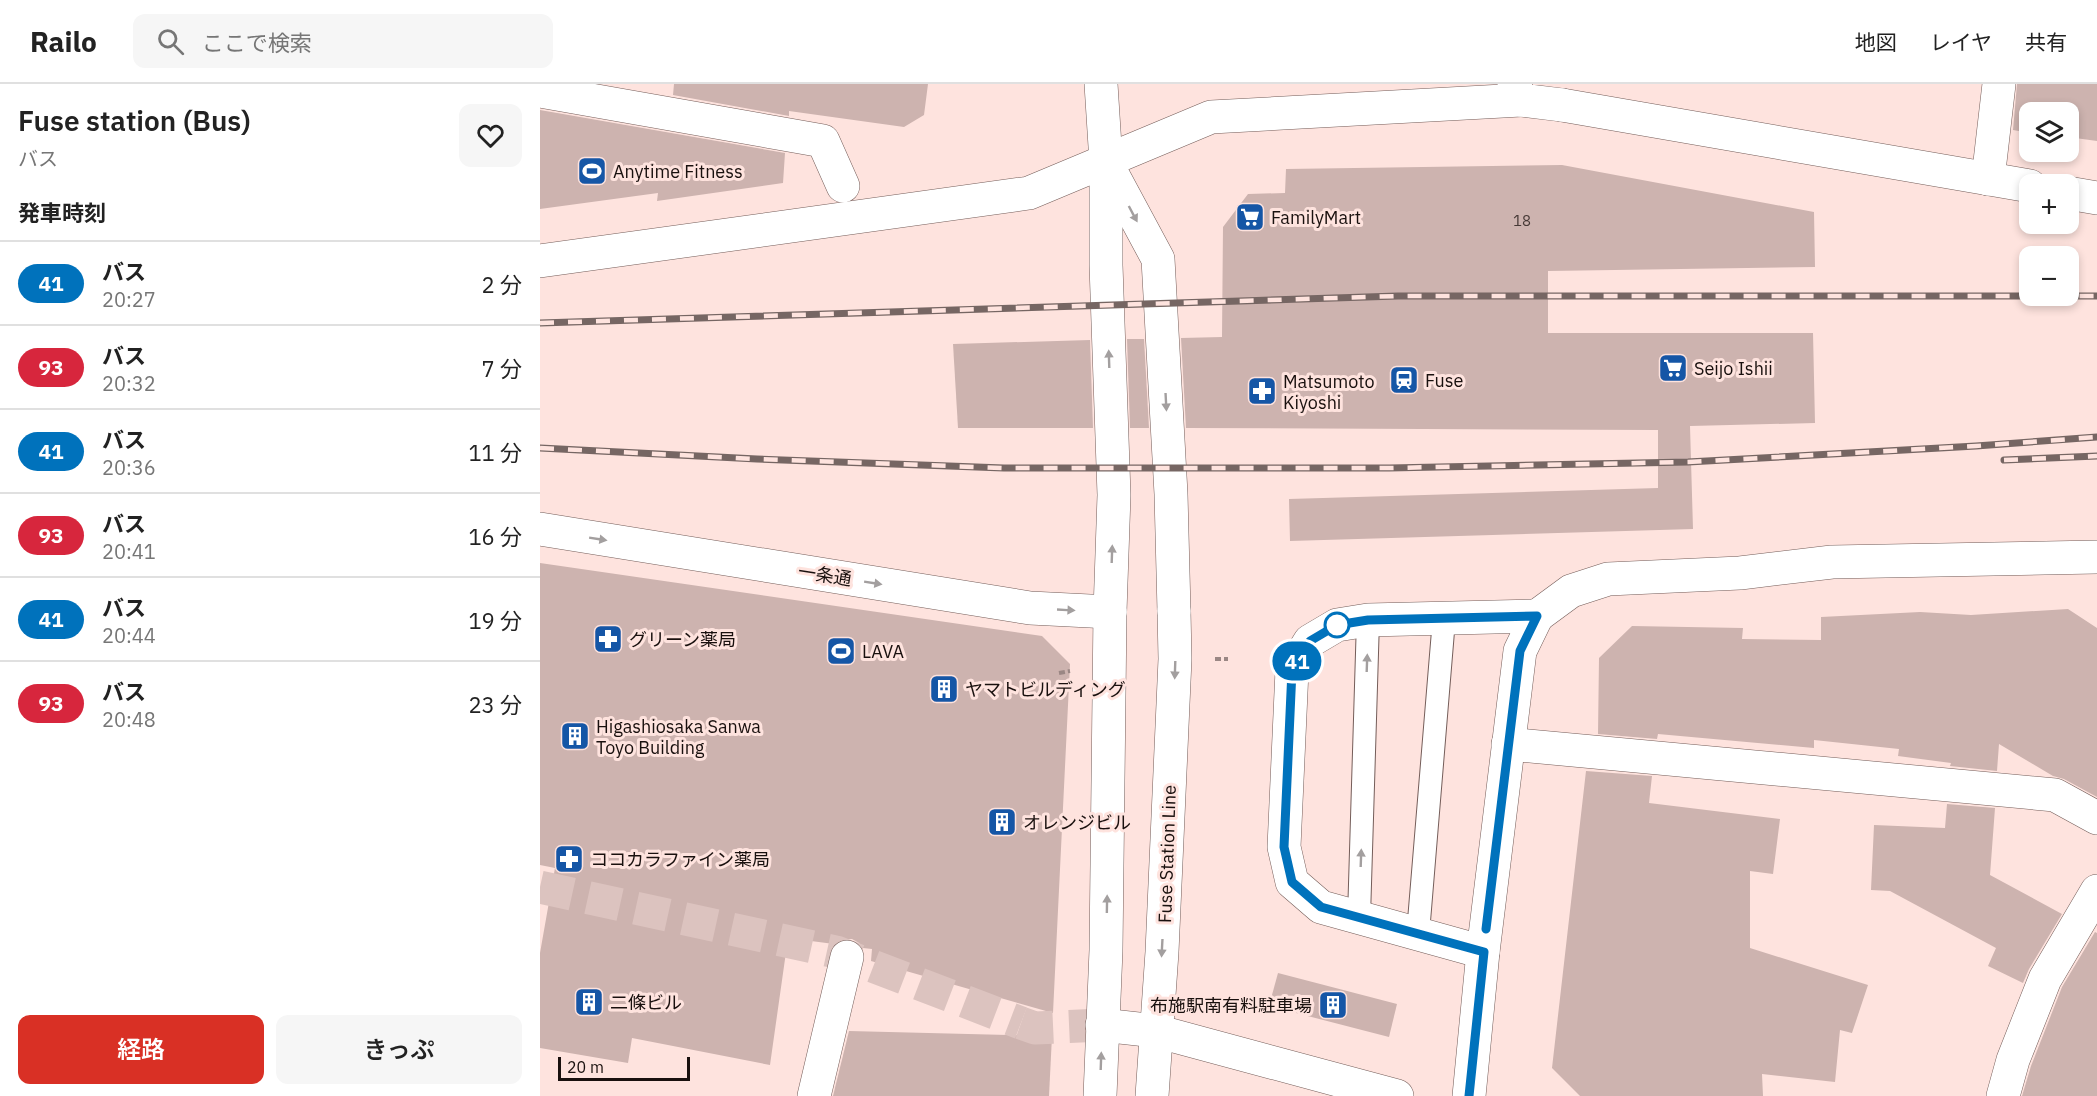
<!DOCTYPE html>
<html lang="ja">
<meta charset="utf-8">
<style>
:root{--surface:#fff;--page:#f6f6f6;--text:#222;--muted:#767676;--line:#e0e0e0;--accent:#d93025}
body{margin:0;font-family:"IBM Plex Sans","Noto Sans JP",sans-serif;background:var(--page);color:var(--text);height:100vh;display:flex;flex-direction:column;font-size:22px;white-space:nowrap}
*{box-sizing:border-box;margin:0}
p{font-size:20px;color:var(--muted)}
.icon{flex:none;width:33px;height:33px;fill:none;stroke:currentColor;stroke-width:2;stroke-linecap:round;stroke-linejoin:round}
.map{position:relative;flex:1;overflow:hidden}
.side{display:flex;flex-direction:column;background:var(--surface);width:540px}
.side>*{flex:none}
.badge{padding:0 12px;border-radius:20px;font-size:21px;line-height:39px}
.controls{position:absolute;left:1479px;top:18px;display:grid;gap:12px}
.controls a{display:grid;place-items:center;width:60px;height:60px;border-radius:12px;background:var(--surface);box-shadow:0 3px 9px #0003;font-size:30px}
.scale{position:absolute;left:18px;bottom:15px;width:132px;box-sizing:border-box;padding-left:6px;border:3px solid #19100e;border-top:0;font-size:16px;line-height:21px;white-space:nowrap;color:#19100e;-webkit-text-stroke:4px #fee3de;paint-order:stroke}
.map>.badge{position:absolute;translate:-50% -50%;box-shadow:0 0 0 3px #fff}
h2{padding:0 18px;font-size:22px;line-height:54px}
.round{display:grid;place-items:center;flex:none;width:63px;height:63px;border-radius:12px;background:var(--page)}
.head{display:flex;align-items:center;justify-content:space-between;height:102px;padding:0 18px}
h1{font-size:28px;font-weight:600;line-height:45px}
.cta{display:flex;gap:12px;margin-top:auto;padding:12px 18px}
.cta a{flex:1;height:69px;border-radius:12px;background:var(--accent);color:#fff;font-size:24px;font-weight:600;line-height:69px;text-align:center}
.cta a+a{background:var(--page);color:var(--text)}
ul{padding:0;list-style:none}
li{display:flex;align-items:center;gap:18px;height:84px;padding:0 18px;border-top:2px solid var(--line)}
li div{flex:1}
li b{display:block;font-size:22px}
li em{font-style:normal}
li .badge{min-width:66px;font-weight:700;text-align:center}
header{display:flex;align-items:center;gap:36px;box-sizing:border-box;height:84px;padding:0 30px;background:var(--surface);border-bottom:2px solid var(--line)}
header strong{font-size:28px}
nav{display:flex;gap:33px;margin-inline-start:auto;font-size:21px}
.search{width:420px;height:54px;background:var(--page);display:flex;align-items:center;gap:15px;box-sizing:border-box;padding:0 21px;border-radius:12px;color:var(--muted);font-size:22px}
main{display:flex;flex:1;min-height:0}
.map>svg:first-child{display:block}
.building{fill:#cdb3af}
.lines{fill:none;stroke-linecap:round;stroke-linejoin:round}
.pedestrian-tunnel{stroke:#dcc3bf;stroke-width:33;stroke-dasharray:33 16;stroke-linecap:butt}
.minor-tunnel{stroke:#dcc3bf;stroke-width:33;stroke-dasharray:33 16;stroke-linecap:butt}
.service-casing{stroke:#745d59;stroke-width:24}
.pedestrian-casing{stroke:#745d59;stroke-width:34}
.minor-casing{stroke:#745d59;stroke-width:34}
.tertiary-casing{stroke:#745d59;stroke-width:34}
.secondary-casing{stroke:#745d59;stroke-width:34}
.path{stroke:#9a8784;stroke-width:4;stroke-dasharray:6 3;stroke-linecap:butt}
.service{stroke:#fff;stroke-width:22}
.pedestrian{stroke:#fff;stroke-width:33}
.minor{stroke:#fff;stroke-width:33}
.tertiary{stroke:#fff;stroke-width:33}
.secondary{stroke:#fff;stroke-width:33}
.rail-casing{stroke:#766663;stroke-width:7}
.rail{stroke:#fee3de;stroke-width:4.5;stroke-dasharray:14;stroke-linecap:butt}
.oneway{fill:#a39f9f}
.line-casing{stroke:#fff;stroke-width:14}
.line{stroke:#0072bc;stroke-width:9}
.stop-dot{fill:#fff;stroke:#0072bc;stroke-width:3}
.labels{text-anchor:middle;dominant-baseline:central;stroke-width:6;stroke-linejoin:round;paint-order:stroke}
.number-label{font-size:15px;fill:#463936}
.poi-label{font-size:18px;fill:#19100e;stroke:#fee3de;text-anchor:start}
.street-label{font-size:18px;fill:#19100e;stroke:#fee3de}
</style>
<header>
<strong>Railo</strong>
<div class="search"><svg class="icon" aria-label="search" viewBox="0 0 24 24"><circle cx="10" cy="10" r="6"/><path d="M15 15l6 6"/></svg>ここで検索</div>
<nav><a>地図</a><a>レイヤ</a><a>共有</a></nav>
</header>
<main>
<section class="side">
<div class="head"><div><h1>Fuse station (Bus)</h1><p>バス</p></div><a class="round"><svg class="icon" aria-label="heart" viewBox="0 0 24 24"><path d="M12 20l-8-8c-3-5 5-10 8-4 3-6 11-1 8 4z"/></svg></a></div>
<h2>発車時刻</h2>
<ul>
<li><span class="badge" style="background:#0072bc;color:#fff">41</span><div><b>バス</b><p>20:27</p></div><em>2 分</em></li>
<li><span class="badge" style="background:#d7263d;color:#fff">93</span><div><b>バス</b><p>20:32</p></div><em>7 分</em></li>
<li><span class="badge" style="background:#0072bc;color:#fff">41</span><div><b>バス</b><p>20:36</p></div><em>11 分</em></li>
<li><span class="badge" style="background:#d7263d;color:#fff">93</span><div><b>バス</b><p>20:41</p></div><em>16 分</em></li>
<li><span class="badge" style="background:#0072bc;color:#fff">41</span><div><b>バス</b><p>20:44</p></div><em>19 分</em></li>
<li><span class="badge" style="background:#d7263d;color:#fff">93</span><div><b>バス</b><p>20:48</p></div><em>23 分</em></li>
</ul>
<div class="cta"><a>経路</a><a>きっぷ</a></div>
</section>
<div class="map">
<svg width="1557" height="1012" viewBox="0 0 1557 1012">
<rect width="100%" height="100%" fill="#fee3de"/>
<g class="building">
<path d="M134 0H388L384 31 364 43 249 27V32L133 11Z"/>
<path d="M1477 0H1557V57L1528 53V28H1490V49L1473 46Z"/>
<path d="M0 26 245 69 243 99 117 117 118 109 0 125Z"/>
<path d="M1022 81 1274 128 1275 183 1008 187V249H1273L1275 339 1150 342 1153 445 750 457 749 415 1118 404V346L646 344 641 254 682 253 683 143 708 110 745 109 746 85Z"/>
<path d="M587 255H604L609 344H590Z"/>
<path d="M550 256 553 344H418L413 260Z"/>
<path d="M0 479 502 552 530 580 513 929 331 877 332 865 323 864 319 859 312 855H302L294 860 248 854 230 981 92 954 88 979 0 964V869L15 784 0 781Z"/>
<path d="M1528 525 1557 544V713L1524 695 1513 692 1459 660 1457 687 1410 682 1411 679 1358 672 1359 665 1274 656V664L1118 650 1117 655 1058 650 1059 574 1092 542 1203 544 1202 555 1281 556V533L1380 528 1431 531Z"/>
<path d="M1046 687 1112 692 1109 719 1240 735 1233 790 1210 787V864L1328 901 1312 949 1300 946 1295 998 1222 990 1223 1012H1040L1012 984Z"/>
<path d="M1407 720 1455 724 1450 791 1522 830 1489 885 1483 899 1448 882 1456 864 1350 807 1331 806 1334 741 1405 744Z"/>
<path d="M1555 848 1557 849V1012H1482L1491 982 1522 903Z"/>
<path d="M738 889 857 920 849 953 729 922Z"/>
<path d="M309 947 512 952 509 1012H293Z"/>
</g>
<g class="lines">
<path class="pedestrian-tunnel" d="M0 803 296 868 481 939"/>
<path class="minor-tunnel" d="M481 939 495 944 562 941"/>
<g class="service-casing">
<g id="service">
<path d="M819 833 828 536"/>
<path d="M878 849 904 535"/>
</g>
</g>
<g class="pedestrian-casing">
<path id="pedestrian" d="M0 7 283 57 303 102"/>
</g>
<g class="minor-casing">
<g id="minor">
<path d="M974 0 981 16 1022 21"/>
<path d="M1448 95 1459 0"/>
<path d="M0 445 490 524 570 528"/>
<path d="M997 532 980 567 943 868 781 823 752 798 744 763 752 586 770 557 797 541 828 536Z"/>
<path d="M968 660 1515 711 1557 734"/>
<path d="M274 1012 307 873"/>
<path d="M1463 1012 1473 976 1505 895 1557 807"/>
</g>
</g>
<g class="tertiary-casing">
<g id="tertiary">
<path d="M561 0 566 78V181L574 411 570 528"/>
<path d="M1022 21 1490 102"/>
<path d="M568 82 618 175 631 410 634 527"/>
<path d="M1528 109 1557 114"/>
<path d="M0 177 489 109 671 33 981 16"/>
<path d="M997 532 1031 507 1068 495 1200 489 1292 478 1557 473"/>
<path d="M562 941 616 947 857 1012"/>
<path d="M929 1012 943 868"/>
</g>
</g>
<g class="secondary-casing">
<g id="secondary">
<path d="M560 1012 566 866 570 528"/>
<path d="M612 1012 622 868 635 575 634 527"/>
</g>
</g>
<g class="path">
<path d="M675 575H688"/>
<path d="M519 589 530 587"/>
</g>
<use href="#service" class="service"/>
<use href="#pedestrian" class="pedestrian"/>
<use href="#minor" class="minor"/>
<use href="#tertiary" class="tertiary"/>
<use href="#secondary" class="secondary"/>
<g class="rail-casing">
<g id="rail">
<path d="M0 239 858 212H1557"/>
<path d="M0 364 217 375 464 384H849L1148 378 1436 362 1557 353"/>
<path d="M1464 376 1557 372"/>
</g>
</g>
<use href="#rail" class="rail"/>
</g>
<defs><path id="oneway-solid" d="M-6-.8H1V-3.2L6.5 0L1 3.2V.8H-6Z" transform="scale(1.5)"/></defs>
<g class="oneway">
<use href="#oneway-solid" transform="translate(593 130) rotate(62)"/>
<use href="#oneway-solid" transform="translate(569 275) rotate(-92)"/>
<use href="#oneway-solid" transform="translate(626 318) rotate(87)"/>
<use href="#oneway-solid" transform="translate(58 455) rotate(9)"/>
<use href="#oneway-solid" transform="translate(572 470) rotate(-88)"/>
<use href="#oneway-solid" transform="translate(333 499) rotate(9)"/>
<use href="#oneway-solid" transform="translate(526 526) rotate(3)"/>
<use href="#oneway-solid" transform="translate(827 579) rotate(-88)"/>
<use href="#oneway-solid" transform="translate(635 586) rotate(92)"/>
<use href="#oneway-solid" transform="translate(821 774) rotate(-88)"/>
<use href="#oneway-solid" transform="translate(567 820) rotate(-89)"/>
<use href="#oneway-solid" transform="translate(622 864) rotate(93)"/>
<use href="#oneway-solid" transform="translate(561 977) rotate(-88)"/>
</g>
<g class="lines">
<g class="line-casing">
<path id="line" d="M929 1012 944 868 781 823 752 798 744 763 752 586 770 557 797 541 828 536 997 532 980 567 946 845"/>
</g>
<use href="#line" class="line"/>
</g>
<defs>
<g id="stadium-square" transform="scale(1.5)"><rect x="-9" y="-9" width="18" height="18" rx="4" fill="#1556a6" stroke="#fee3de"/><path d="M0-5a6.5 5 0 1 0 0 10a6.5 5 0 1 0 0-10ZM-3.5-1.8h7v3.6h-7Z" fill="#fff"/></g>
<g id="supermarket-square" transform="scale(1.5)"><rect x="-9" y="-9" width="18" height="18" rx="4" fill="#1556a6" stroke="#fee3de"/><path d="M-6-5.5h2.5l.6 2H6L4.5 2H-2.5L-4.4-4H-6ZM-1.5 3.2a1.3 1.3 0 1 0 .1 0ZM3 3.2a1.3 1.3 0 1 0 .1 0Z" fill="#fff"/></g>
<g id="station-square" transform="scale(1.5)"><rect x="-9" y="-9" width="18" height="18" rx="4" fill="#1556a6" stroke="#fee3de"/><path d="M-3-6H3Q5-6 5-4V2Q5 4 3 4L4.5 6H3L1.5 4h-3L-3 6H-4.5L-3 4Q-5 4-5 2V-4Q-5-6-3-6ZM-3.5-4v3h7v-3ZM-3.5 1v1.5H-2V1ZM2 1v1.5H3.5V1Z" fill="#fff"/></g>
<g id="pharmacy-square" transform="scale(1.5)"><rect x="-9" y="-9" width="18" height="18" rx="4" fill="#1556a6" stroke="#fee3de"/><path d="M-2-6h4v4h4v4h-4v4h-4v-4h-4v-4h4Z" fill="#fff"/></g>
<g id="building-square" transform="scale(1.5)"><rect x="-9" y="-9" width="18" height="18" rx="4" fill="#1556a6" stroke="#fee3de"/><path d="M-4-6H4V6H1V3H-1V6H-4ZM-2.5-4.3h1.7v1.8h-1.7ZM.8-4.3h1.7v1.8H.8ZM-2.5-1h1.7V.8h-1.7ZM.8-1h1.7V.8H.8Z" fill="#fff"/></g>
</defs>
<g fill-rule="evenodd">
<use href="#stadium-square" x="52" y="87"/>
<use href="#supermarket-square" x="710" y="133"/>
<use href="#supermarket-square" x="1133" y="284"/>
<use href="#station-square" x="864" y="296"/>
<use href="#pharmacy-square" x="722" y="307"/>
<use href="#pharmacy-square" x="68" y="555"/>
<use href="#stadium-square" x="301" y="567"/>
<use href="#building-square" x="404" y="605"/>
<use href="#building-square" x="35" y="652"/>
<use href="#building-square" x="462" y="738"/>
<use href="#pharmacy-square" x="29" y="775"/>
<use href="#building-square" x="49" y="918"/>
<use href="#building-square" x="793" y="921"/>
</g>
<circle class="stop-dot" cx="797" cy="541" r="12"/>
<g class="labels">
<g class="number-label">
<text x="982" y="136">18</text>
</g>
<g class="poi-label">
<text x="73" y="87">Anytime Fitness</text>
<text x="731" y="133">FamilyMart</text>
<text x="1154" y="284">Seijo Ishii</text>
<text x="885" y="296">Fuse</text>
<text x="743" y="297">Matsumoto<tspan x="743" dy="21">Kiyoshi</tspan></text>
<text x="89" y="555">グリーン薬局</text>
<text x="322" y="567">LAVA</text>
<text x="425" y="605">ヤマトビルディング</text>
<text x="56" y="642">Higashiosaka Sanwa<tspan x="56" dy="21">Toyo Building</tspan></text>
<text x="483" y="738">オレンジビル</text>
<text x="50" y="775">ココカラファイン薬局</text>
<text x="70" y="918">二條ビル</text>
<text x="772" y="921" text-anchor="end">布施駅南有料駐車場</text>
</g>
<g class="street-label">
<text transform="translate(285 491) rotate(9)">一条通</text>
<text transform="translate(627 770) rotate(-88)">Fuse Station Line</text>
</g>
</g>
</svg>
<div class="controls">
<a><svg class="icon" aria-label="layers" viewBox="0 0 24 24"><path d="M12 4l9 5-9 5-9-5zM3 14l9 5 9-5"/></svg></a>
<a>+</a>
<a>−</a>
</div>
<div class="scale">20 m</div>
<b class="badge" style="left:757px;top:577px;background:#0072bc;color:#fff">41</b>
</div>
</main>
